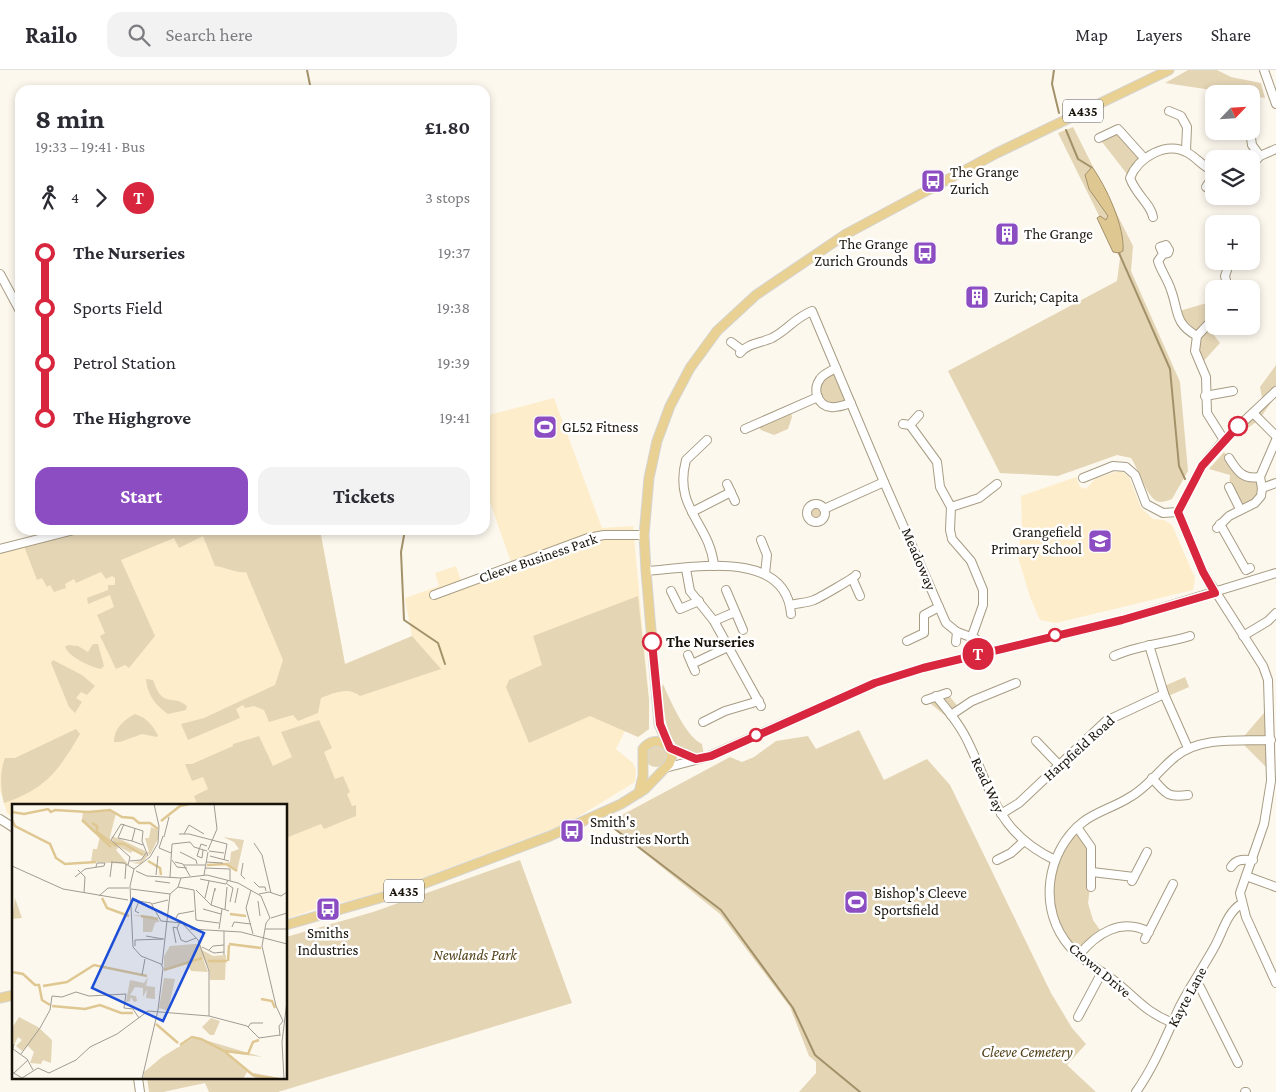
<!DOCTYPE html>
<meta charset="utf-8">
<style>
:root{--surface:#fff;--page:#f2f2f3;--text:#2b2b33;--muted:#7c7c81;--line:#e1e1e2;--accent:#8c4cc2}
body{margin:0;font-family:"Crimson Pro",serif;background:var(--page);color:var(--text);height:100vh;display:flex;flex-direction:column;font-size:19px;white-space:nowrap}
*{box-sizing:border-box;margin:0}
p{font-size:16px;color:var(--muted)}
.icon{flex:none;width:28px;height:28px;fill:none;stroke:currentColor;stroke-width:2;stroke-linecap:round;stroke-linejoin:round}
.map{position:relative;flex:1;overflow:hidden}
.sheet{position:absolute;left:15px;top:15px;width:475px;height:450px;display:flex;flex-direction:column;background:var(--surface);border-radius:15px;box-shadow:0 2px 8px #0003}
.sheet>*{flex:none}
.badge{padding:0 10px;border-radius:16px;font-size:18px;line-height:32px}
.needle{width:32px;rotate:65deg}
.buttons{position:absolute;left:1205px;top:15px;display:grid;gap:10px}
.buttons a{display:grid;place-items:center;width:55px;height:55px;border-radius:10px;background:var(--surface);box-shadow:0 2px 8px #0003;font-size:25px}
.map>.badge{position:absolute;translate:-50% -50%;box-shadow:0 0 0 2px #fff}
.legs{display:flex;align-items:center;gap:8px;height:55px;padding:0 20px;font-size:16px}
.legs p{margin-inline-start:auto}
.head{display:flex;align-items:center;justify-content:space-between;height:85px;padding:0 20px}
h1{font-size:28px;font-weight:700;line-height:38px}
.button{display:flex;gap:10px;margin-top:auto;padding:10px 20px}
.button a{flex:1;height:58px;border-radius:15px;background:var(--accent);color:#fff;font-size:20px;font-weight:700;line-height:58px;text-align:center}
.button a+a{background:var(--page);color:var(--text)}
ul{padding:0 20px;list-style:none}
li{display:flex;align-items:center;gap:18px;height:55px;font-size:19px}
li i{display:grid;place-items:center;width:8px;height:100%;margin:0 6px;background:currentColor}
li i::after{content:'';width:12px;height:12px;margin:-6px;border:4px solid;border-radius:50%;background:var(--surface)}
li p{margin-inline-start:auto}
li:first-child i{background:linear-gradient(#0000 50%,currentColor 0)}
li:last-child i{background:linear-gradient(currentColor 50%,#0000 0)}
header{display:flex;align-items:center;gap:30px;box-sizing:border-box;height:70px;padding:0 25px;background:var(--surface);border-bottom:1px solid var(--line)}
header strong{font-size:24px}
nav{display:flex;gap:28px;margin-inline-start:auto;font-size:18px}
.search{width:350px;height:45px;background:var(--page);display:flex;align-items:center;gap:12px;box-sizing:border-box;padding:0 18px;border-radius:15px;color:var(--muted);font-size:19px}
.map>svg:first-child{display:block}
.built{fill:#fdedcb}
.green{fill:#e4d5b5}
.water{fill:#dfc792;stroke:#a39169}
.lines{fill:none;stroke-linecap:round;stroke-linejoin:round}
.stream{stroke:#a39169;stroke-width:2}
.minor-casing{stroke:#a79c83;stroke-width:10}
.major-casing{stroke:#d5d5d3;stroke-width:11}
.minor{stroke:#fff;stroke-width:8}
.major{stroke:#e9d093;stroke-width:9}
.line-1-casing{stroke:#fff;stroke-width:11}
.line-1{stroke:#d7263d;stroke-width:8}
.stop-1-dot{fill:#fff;stroke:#d7263d;stroke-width:2.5}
.labels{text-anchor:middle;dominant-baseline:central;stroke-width:5;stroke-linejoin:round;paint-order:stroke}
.shield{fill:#fff;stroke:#5d5a54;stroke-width:1}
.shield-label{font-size:14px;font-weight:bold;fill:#18130a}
.poi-label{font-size:15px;fill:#18130a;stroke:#fff;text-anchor:start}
.street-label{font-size:15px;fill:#18130a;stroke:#fff}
.stop-label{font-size:15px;font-weight:bold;fill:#18130a;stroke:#fff;text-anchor:start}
.park-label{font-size:15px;font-style:italic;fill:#534219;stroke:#fff}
.inset-river{fill:none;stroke:#dfc792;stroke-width:2.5}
.inset-road{fill:none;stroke:#a19c93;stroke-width:1}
.view{fill:#1d4ed8;fill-opacity:0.15;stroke:#1d4ed8;stroke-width:2.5}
.inset-edge{fill:none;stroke:#18130a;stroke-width:2.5}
</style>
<header>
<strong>Railo</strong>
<div class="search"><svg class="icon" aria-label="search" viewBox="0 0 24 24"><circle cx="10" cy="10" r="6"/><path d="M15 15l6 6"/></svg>Search here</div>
<nav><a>Map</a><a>Layers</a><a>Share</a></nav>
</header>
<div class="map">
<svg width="1276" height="1022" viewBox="0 0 1276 1022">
<rect width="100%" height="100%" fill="#fdf8ee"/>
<g class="built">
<path d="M554 328 602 458 633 456 649 630V659L638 667 625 661 616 679 633 693 636 700 635 712 568 753 396 818 350 831 328 835 286 849V736H14V748L7 743 0 720V482L85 460H320L345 594 412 567 405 528 439 516 435 503 456 496 461 510 511 492 485 418V346Z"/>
<path d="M1115 402H1123L1129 407 1141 438 1153 449 1164 450 1172 455 1195 508 1193 520 1056 553 1040 550 1030 527 1018 487 1022 455 1021 426 1076 407 1080 417 1086 419 1095 409Z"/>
</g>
<g class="green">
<path d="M1188 0H1217L1231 7 1261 13 1265 28 1165 13Z"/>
<path d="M1073 57 1133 176 1131 201 1180 312 1188 401 1172 429C1169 430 1164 432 1160 432 1148 432 1138 398 1131 388L1117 385 1058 406 1000 403 948 301 1117 211 1120 188 1058 63Z"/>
<path d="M1118 59 1144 88 1130 108 1099 68Z"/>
<path d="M1210 232 1214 235V248L1207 256 1220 273 1201 294 1195 281 1196 266 1176 242Z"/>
<path d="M1276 295V325L1259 350 1213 383 1263 333 1260 317Z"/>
<path d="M836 298 851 333 834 337 823 333 817 314Z"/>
<path d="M790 339 792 347 788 359 774 365 761 360 757 354Z"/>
<path d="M1224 382 1240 404 1260 407 1261 426 1240 439 1229 417 1230 405 1209 399Z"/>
<circle cx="816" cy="443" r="9"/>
<path d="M85 460H320L345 594 412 566 441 599 360 626C349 616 333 623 321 628L318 643 298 651 293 645 269 652 264 640 254 636 245 638 243 635 236 639 240 648 188 670 181 654 204 648 275 615 283 590 246 502C238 504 225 497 215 496L203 466 179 478 174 468 121 490 155 566 129 598 125 595 116 599 100 566 105 563 97 545 114 537 110 525 88 534 87 528 108 520V515H115V508L112 506 106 509 101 502 76 513 74 509 65 514 66 518 54 522 50 515 47 517 42 508 37 510 24 476Z"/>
<path d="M638 526 649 630V659L638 667 590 646 529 673 506 617 509 610 542 595 533 566Z"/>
<path d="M93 574H98L104 596 101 599C91 597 70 588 65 577L68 575 78 576 88 582Z"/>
<path d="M53 590 82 605 95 616 87 625 81 622 76 628 82 632 75 643 69 637 51 593Z"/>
<path d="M1185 607 1189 617 1166 627 1162 617Z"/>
<path d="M146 609 153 610C163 640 172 623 187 636L186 640 168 644C155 635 147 624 146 609Z"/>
<path d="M663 614C670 630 686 667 702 674L704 685C673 691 665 655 663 633 662 627 661 619 663 614Z"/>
<path d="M947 623 959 638 951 645 957 655 926 630Z"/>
<path d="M1269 637 1271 702 1240 671Z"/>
<path d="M135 644C147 648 152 655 158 665L157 667 142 664 120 672H114C114 658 124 650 135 644Z"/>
<path d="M319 650 332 678 324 682 335 709 343 706 350 722 347 724 352 736 356 735V746L324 759 321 754 286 768V736H198L194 726 208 719 203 707 192 711 185 694H192L233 676V674L259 666 273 696 292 687 281 662Z"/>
<path d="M76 659 80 664C59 700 46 719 4 733 0 719 0 700 5 688H15Z"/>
<path d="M859 660 884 710 927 689 950 715 1051 923 1072 958 1086 974 1067 995 1096 1022H799L816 1003V992L809 986 790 937 720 844 607 753 730 687 742 692 754 687 776 671 808 666 816 679Z"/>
<circle cx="656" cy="686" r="11"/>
<path d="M1077 757 1085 765 1092 802 1088 833 1093 850 1102 863 1079 885 1054 850 1053 797Z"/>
<path d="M520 790 572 933 278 1022H209L205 1013 163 1022H149L147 1008H286V867L373 842Z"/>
</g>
<path class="water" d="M1092 97C1106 116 1125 157 1123 181L1119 183 1113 182 1097 148 1100 146 1106 150 1108 146 1089 119 1085 105Z"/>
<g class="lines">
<g class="stream">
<path d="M307 0 311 20"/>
<path d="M1054 0 1052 14 1059 43"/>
<path d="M1066 60 1078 89 1091 97"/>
<path d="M1119 183 1170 299 1179 396 1185 409"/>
<path d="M405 460 401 482 404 550 438 573 445 594"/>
<path d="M607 753 721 840 793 938 815 985 860 1022"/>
</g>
<g class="minor-casing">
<g id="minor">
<path d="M1264 0 1276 34"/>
<path d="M1169 41 1181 46 1187 57 1186 81"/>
<path d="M1250 61 1252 75 1260 86"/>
<path d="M1099 68 1118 59 1144 88"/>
<path d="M1251 96 1260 86 1276 79"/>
<path d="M1206 117 1214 105"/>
<path d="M1153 147C1151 134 1136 125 1130 108 1138 88 1166 70 1188 83 1197 88 1204 98 1214 101"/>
<path d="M1163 184 1160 177 1166 175 1169 180 1168 183 1163 184 1158 191C1161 201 1168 210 1171 220 1179 242 1174 253 1197 266"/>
<path d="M0 204 20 241"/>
<path d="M1228 219 1225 206 1230 191"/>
<path d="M1214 248 1197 266 1195 281 1206 307 1207 343 1224 370"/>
<path d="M731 272 742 280"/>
<path d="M740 283C748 273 761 273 772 268 789 259 793 249 812 241L884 412 946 553 957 562 976 569 983 583"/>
<path d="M836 298C831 301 823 304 820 309 812 320 818 336 831 337 837 338 845 335 851 333"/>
<path d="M1276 321 1224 370 1202 396 1178 442 1203 502 1263 596 1268 610 1271 711 1264 754 1240 823 1246 847 1276 913"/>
<path d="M1205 326 1233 321"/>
<path d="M1253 343 1276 366"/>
<path d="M903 354 910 355 919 345"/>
<path d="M910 355 937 392 940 417 951 437 950 460 952 469 971 491 983 520V535L972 566"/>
<path d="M745 359 818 327"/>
<path d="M707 370 686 390C673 439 710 453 714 496"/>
<path d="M1229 388C1237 401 1243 410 1260 407"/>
<path d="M1083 408 1113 396 1126 397 1135 405 1146 434 1163 443 1178 442"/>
<path d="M727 414 735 431"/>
<path d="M1229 417 1240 439"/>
<path d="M1262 418 1276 413"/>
<circle cx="816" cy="443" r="9"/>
<path d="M951 437 979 428 997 414"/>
<path d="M824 439 884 412"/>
<path d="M692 442 731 422"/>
<path d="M1220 454 1246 500 1250 498"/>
<path d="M1217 458 1229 446 1255 433 1261 426 1262 418 1260 407 1276 370"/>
<path d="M761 470 767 485 765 504"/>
<path d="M0 479 74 460"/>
<path d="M686 499 690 521 714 551 761 636"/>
<path d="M646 501C691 498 786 478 791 544"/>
<path d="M853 510 860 526"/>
<path d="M726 520 743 560"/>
<path d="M671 521 680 539 699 531"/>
<path d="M434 525 588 468 604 465H644"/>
<path d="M790 535C798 533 807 533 814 530 819 528 854 508 856 505"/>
<path d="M714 551 735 542"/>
<path d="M1243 566 1268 551 1276 543"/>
<path d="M907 571 924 563V545L939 537"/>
<path d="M956 572 957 562"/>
<path d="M1149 575 1164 624"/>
<path d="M688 585 695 601"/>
<path d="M1114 586C1138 575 1164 574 1190 566"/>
<path d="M692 594 728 577"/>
<path d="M936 626C948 641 961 656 969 674 994 726 998 763 1055 790"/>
<path d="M926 630 947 623"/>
<path d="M951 645 972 631 1016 613"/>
<path d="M703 652 725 641 759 631"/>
<path d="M1036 671 1059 695"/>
<path d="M670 678 696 689"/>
<path d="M665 698 707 687 875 613 923 598 1119 551 1276 503"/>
<path d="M1152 708C1166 723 1166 728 1188 725"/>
<path d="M1001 744 1019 733 1106 651 1164 624 1188 678"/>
<path d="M0 749 14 758"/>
<path d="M1077 757 1091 777V817"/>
<path d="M997 790 1011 783 1023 772"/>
<path d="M1231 797C1237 788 1243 790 1253 790"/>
<path d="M1092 802 1134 807"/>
<path d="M1246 806 1276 817"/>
<path d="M1132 811 1147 782"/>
<path d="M1145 869 1173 814"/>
<path d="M1079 885C1096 864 1121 847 1149 862"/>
<path d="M1194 914 1200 917 1238 993"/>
<path d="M1078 947 1102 902"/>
<path d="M1173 953C1143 941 1136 927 1112 909 1098 899 1082 890 1070 877 1037 840 1046 781 1083 752 1097 741 1115 737 1130 727 1147 718 1160 699 1175 687 1200 666 1241 671 1271 670"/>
<path d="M138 1008 140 1022"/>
<path d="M1136 1022C1155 995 1166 966 1180 936 1191 915 1204 896 1215 876 1223 861 1227 843 1241 834"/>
<path d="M1245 1022H1246"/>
</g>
</g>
<g class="major-casing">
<g id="major">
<path d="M639 723 643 706V679C650 670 659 669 668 676"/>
<path d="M286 855 404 821 550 766 621 734 645 719 669 694 672 686 659 654 646 501 644 465 649 408 657 371 670 336 690 298 717 261 756 225 846 164 997 83 1169 0"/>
<path d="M0 928 14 925"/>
</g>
</g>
<use href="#minor" class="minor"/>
<use href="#major" class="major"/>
</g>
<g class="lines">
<g class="line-1-casing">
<path id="line-1" d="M652 572 660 654 670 678 696 689 711 686 875 613 923 598 1122 550 1215 523 1203 502 1178 442 1202 396 1238 356"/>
</g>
<use href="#line-1" class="line-1"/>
</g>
<defs>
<g id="bus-square" transform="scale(1.25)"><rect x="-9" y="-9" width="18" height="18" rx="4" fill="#8c4cc2" stroke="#fff"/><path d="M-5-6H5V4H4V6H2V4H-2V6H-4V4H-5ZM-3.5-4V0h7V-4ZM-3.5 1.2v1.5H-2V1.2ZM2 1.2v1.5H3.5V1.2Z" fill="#fff"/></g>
<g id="building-square" transform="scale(1.25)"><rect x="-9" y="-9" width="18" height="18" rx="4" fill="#8c4cc2" stroke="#fff"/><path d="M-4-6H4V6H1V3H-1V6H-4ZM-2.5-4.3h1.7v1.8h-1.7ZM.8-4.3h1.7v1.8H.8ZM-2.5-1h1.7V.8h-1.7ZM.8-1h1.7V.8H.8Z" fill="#fff"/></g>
<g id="stadium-square" transform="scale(1.25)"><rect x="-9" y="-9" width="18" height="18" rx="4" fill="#8c4cc2" stroke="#fff"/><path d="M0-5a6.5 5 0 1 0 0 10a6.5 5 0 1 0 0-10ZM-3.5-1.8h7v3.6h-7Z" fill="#fff"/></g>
<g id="school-square" transform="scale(1.25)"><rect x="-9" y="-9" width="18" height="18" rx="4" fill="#8c4cc2" stroke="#fff"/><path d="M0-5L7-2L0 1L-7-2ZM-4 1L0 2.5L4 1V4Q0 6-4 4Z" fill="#fff"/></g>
</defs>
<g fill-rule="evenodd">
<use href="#bus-square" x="933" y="111"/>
<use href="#building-square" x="1007" y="164"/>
<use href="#bus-square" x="925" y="183"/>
<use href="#building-square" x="977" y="227"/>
<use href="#stadium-square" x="545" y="357"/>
<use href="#school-square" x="1100" y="471"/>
<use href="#bus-square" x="572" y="761"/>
<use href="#stadium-square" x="856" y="832"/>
<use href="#bus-square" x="328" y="839"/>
</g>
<g class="stop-1-dot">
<circle cx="1238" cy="356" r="9"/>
<circle cx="1055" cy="565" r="6"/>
<circle cx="652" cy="572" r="9"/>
<circle cx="756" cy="665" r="6"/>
</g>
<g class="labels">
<g class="shield">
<rect x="1063" y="29.5" width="40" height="23" rx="4"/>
<rect x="384" y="809.5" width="40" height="23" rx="4"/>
</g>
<g class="shield-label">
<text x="1083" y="41">A435</text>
<text x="404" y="821">A435</text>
</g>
<g class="poi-label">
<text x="950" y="102">The Grange<tspan x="950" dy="17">Zurich</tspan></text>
<text x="1024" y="164">The Grange</text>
<text x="908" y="174" text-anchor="end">The Grange<tspan x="908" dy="17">Zurich Grounds</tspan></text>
<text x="994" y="227">Zurich; Capita</text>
<text x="562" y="357">GL52 Fitness</text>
<text x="1082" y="462" text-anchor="end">Grangefield<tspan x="1082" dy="17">Primary School</tspan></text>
<text x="590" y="752">Smith's<tspan x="590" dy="17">Industries North</tspan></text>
<text x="874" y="823">Bishop's Cleeve<tspan x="874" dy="17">Sportsfield</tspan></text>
<text x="328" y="863" text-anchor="middle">Smiths<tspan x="328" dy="17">Industries</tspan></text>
</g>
<g class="street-label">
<text transform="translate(538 488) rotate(-19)">Cleeve Business Park</text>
<text transform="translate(919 489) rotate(67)">Meadoway</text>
<text transform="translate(1079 678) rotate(-42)">Harpfield Road</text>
<text transform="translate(988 715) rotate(65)">Read Way</text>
<text transform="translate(1100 900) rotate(40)">Crown Drive</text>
<text transform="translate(1187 927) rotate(-62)">Kayte Lane</text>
</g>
<g class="stop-label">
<text x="666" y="572">The Nurseries</text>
</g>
<g class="park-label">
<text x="475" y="885">Newlands Park</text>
<text x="1027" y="982">Cleeve Cemetery</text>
</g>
</g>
<g transform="translate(12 734)">
<rect width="275" height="275" fill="#fdf8ee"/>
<path d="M71 7H102L104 9 98 33 99 39 102 40 99 32 108 35 133 47 136 52 129 60 120 59 129 57 132 51 120 47 118 52 119 49 107 43 104 46 116 60 79 58 81 45H85L88 32 70 16ZM139 23 146 26V35L138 51 134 48H137L133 34H137ZM211 33 232 36 225 67 214 59 218 58 219 48 227 45 222 38ZM3 94 10 114 0 115ZM118 111 140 112 148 117 143 119 140 128H131V113ZM183 140H188L190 146 201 152 214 151 213 176H198L197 165 190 152 196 168 179 167 175 160 152 166V152L158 142ZM136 173 134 182 143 183V195L134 194 135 185 131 193V184L123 183 118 191 124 192 125 197 122 198 119 193 118 197 114 198 118 176 132 179ZM152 174 163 175 156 207 147 204ZM7 213 26 223 40 236 39 259 31 256 29 260 18 259 22 248 16 242 10 247 4 242 10 236 6 233 0 245V224ZM199 214 208 217 202 231H198L190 223ZM183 233 250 253 214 248 237 268 272 275H245L235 268 231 275H131L132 268 150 253Z" fill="#e4d5b5"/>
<path class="inset-river" d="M0 8 12 10 36 5 39 8 43 6 76 8 98 6 110 13 121 14 127 19H138L146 25M0 16 3 22 38 40 44 54 53 60 84 58M70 16 99 43M149 17 168 2 177 0M80 19 85 22V28L104 42M102 39 112 40 131 51M136 57 148 64 149 71M195 61 214 60 225 67M90 94 95 104 117 112M218 110 234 112M129 112 146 115M217 140 249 144M196 157H215M216 157 217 141M152 166 190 154M0 168 11 170 23 181H27L30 196 38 201M31 182 55 178 82 161 135 172M249 195 260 197 263 204M40 202 73 205 88 201 109 209H121M144 220 166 239M168 241 180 233 189 235 212 247 241 271 266 275M213 247 236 250 241 238 247 236"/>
<path class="inset-road" d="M109 20 99 36 118 53 116 61M109 20 131 27 130 37 136 52M112 20 106 34 120 37M123 25 120 37 131 41M167 30H177L215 40M172 30 177 21 192 30M151 32 147 44 159 49M152 33 157 13M242 39 250 51 259 89M191 46 190 54 185 52 189 40 195 42M196 46 205 25 202 0M197 47 212 49M168 48 184 56 185 60M198 52 217 57M160 56 165 63 175 64M212 56 215 40M118 57 129 56 134 49M99 58 112 59 122 65M163 58 171 60 178 72M194 58 211 59M231 59 229 71 233 75M172 61H193M0 62 51 85 116 96M193 64 218 65V77M66 66 73 73 72 89M124 67 135 72 169 74 195 71 226 79 249 92 258 114M144 71 146 52M192 71 196 48M63 73 73 65 92 62 93 59H85L84 63M98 73 100 58M158 73 160 40 178 38 182 43 195 47M113 75 114 60M188 75 214 80 216 76M143 77 158 79M242 78 247 83H253L254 87M215 80 221 84 218 98M166 83 182 86M119 85 158 90M182 86 184 116 207 119M184 86 199 101 217 107M239 86 234 104 241 130M247 90 257 88 269 92 275 88M87 92 96 84H117M193 94 197 77M119 96 139 99 149 117 170 119 186 136 197 167V212M127 97 123 107 127 109M246 97 248 112M223 99 226 84M140 100 156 96M199 101 203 84V87M191 105 209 110M213 105 215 83M258 114 254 119 250 142 264 202 271 217M259 114 275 109M163 116 166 110 182 107M168 118 165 124 169 136 174 138 184 134M220 123 222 118 239 120M178 125 229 128 275 140M207 125 210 105M253 125H275M134 132 151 135M164 139 161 123 165 124M123 142V136L152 135M190 143 202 149 212 148M197 146 201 142 212 141M212 151V127M150 161 158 90 166 83 169 74M130 171 133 155M236 223 239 219H251M268 232 267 222 271 217M2 240 1 245 15 255 21 266M9 250 28 224 38 206 40 192 50 193 64 188 77 192 114 190 112 204 121 205 127 214M0 268 10 274 26 264 37 269M2 269 16 256M37 269 64 256 78 243 105 230 136 207 197 212 235 222 247 234 268 231M130 275 146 206 151 164 149 160 129 152 121 143 118 82 122 65 138 53 146 39 147 22 142 0M272 275 270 238 275 197"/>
<path class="view" d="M121 95 192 129 151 217 80 184Z"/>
<rect width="275" height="275" class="inset-edge"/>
</g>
</svg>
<div class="buttons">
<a><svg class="needle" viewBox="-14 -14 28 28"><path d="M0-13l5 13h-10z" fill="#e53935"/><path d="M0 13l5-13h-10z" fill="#7c7c81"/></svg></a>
<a><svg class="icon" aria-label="layers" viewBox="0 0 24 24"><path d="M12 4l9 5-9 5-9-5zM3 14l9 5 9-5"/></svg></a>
<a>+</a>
<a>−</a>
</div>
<b class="badge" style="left:978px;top:584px;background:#d7263d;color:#fff">T</b>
<section class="sheet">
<div class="head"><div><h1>8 min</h1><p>19:33 – 19:41 · Bus</p></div><b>£1.80</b></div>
<div class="legs"><svg class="icon" aria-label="walk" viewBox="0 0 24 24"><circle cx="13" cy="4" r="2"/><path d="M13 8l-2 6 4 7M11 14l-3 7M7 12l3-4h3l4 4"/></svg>4<svg class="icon" aria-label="forward" viewBox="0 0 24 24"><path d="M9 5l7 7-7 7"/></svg><b class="badge" style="background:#d7263d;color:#fff">T</b><p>3 stops</p></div>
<ul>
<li><i style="color:#d7263d"></i><b>The Nurseries</b><p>19:37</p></li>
<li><i style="color:#d7263d"></i><span>Sports Field</span><p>19:38</p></li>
<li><i style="color:#d7263d"></i><span>Petrol Station</span><p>19:39</p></li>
<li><i style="color:#d7263d"></i><b>The Highgrove</b><p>19:41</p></li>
</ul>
<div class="button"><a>Start</a><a>Tickets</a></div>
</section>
</div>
